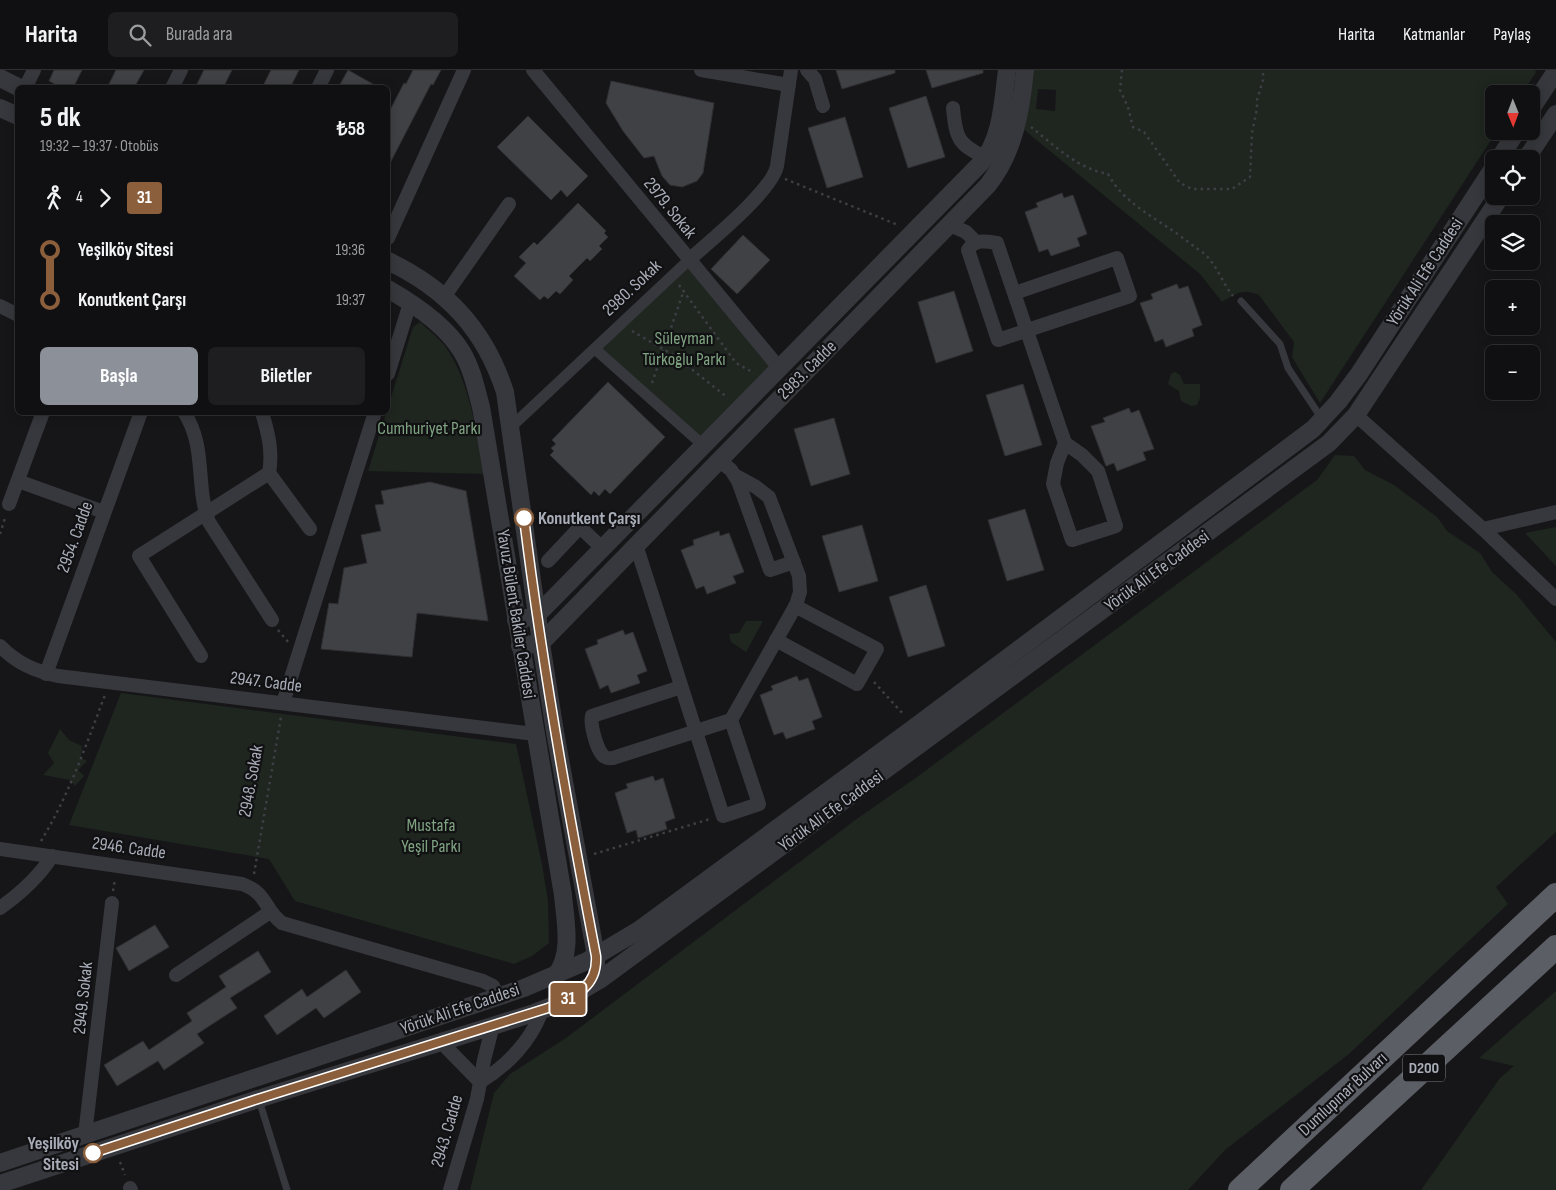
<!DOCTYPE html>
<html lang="tr">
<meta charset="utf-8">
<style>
:root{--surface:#101012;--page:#1e1e20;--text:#f1f3f6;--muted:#9c9d9f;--line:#303032;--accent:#8c9099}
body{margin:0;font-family:"Sofia Sans Condensed",sans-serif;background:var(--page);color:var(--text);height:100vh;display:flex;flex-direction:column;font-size:19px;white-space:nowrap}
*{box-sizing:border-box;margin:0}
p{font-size:16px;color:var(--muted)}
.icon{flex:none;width:28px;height:28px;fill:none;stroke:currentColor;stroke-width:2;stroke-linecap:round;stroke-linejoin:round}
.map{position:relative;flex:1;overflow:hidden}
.details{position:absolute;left:15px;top:15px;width:375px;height:330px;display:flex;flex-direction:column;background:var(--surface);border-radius:8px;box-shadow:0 2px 12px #0003,0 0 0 1px var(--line)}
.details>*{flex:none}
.badge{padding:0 10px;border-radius:4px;font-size:18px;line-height:32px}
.needle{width:32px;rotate:179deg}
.tools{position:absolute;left:1485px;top:15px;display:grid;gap:10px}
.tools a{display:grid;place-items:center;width:55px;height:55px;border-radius:8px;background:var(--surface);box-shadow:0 2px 12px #0003,0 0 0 1px var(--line);font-size:25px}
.map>.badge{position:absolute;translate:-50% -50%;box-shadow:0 0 0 2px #fff}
.legs{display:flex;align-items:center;gap:8px;height:55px;padding:0 25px;font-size:16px}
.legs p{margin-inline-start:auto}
.headline{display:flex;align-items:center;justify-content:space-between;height:85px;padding:0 25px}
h1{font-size:28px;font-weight:700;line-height:38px}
.cta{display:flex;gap:10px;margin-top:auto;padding:10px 25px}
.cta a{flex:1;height:58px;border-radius:8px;background:var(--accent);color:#fff;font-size:20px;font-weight:700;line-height:58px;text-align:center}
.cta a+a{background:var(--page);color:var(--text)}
ul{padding:0 25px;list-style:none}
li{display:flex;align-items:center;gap:18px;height:50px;font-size:19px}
li i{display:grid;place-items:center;width:8px;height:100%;margin:0 6px;background:currentColor}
li i::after{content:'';width:12px;height:12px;margin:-6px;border:4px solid;border-radius:50%;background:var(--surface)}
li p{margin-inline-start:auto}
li:first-child i{background:linear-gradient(#0000 50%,currentColor 0)}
li:last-child i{background:linear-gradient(currentColor 50%,#0000 0)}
header{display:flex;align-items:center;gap:30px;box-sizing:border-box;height:70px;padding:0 25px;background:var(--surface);border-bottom:1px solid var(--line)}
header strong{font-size:24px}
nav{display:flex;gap:28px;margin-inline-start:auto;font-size:18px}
.search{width:350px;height:45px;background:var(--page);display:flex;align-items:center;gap:12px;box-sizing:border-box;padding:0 18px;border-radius:8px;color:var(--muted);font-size:19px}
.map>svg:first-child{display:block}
.green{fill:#1e261f;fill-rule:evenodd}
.building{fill:#404145;stroke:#303034}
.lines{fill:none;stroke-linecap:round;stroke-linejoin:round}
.path{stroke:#3d3f44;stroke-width:2.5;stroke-dasharray:2.5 4;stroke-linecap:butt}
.service{stroke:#37383d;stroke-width:7}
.pedestrian{stroke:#37383d;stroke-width:11}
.minor{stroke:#37383d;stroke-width:14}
.tertiary{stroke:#37383d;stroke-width:18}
.trunk{stroke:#5b5e65;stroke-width:24}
.line-1-casing{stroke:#fff;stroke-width:11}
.line-1{stroke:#8b5e3c;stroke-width:8}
.stop-1-dot{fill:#fff;stroke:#8b5e3c;stroke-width:2.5}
.labels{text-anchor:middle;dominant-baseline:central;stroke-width:4.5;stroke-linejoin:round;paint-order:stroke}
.shield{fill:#111113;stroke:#7b7e86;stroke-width:1}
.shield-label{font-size:16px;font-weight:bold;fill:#a8adb8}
.street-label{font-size:18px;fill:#a8adb8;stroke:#111113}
.park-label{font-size:18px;fill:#7fa381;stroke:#111113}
.stop-label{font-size:18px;font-weight:bold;fill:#a8adb8;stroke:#111113;text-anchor:start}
</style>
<header>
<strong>Harita</strong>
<div class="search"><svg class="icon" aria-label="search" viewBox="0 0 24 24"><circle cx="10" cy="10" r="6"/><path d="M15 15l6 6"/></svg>Burada ara</div>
<nav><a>Harita</a><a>Katmanlar</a><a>Paylaş</a></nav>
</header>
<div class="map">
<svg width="1556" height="1120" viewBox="0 0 1556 1120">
<rect width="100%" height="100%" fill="#161618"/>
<g class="green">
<path d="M1031 0H1535L1536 2 1522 24H1494V61H1497L1320 333 1292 287 1294 272 1259 225C1242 218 1237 223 1222 232L1200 204 1023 59ZM1038 19 1056 20 1055 41 1036 39Z"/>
<path d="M689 190 780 299 704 376 595 279Z"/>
<path d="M420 252C428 260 438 267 445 276 471 313 475 361 485 404L368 401 413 257Z"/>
<path d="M1175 302 1180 305 1184 314H1200V328L1197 335 1191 336 1181 331 1179 321 1168 314 1171 304Z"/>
<path d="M1335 385 1354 386 1365 400 1394 415 1437 447 1447 461 1480 483 1492 502 1517 525 1556 572V762L1496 817 1508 834 1349 984 1225 1080 1188 1120H470L494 1023 510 1004 566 968 858 748 917 707 1317 410Z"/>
<path d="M1556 457V496L1525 463Z"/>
<path d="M746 551H763L746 582 731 572 729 564 739 563Z"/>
<path d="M121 623 516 674 542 794 548 831 549 873 532 886 514 894 295 831 269 789 69 755Z"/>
<path d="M60 659 69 670 82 676 81 688 87 691 78 700 84 706 75 716 70 710 43 705 54 693 48 683Z"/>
<path d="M1556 921V1120H1421L1500 1008 1514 996 1479 988Z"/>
</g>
<g class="building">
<path d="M54 0H82L73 18H62L49 11Z"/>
<path d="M116 0H144L134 18H107Z"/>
<path d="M204 0H232L223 18H195Z"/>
<path d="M271 0H299L290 18H262Z"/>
<path d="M348 0 380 18H338Z"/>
<path d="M413 0H441L433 15 431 14 388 97V44L404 13 406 14Z"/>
<path d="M836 0H895V3L842 19Z"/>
<path d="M926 0H983V3L932 18Z"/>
<path d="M611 11 714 33 703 103 697 111 682 117 670 115 662 106 654 86 644 88 623 61 606 33Z"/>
<path d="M926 26 945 87 908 98 889 38Z"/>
<path d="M528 46 588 106 567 127 561 120 551 130 497 77Z"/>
<path d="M845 47 863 107 827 118 808 58Z"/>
<path d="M1062 123 1064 128 1073 125 1087 164 1077 168 1080 176 1051 186 1048 179 1039 182 1025 142 1038 137 1036 133Z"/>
<path d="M578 133 606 161 604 163 608 167 599 176 602 179 590 191 587 188 569 206 573 210 560 224 556 221 548 229 544 226 540 230 514 206 526 193 519 187 534 172 537 175Z"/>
<path d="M743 165 770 190 737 224 711 199Z"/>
<path d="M1177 214 1179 219 1188 216 1202 255 1192 259 1194 266 1166 277 1163 269 1155 272 1140 233 1153 229 1151 224Z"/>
<path d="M954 221 973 281 936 293 918 232Z"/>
<path d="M608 312 665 367 610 424 605 419 599 426 594 421 591 425 550 385 554 381 551 378 556 374 552 370Z"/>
<path d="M1023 314 1042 375 1005 386 986 325Z"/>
<path d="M1129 338 1131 343 1139 340 1154 379 1143 382 1146 390 1117 401 1114 393 1106 396 1091 356 1105 352 1103 348Z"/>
<path d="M834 348 850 404 811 416 794 359Z"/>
<path d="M430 412 466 421 488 551 417 543 412 587 321 579 329 533 338 534 344 498 367 493 361 465 381 461 375 435 384 434 381 421Z"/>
<path d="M1025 439 1044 500 1007 511 988 450Z"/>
<path d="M862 455 878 511 839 522 822 466Z"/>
<path d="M719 461 720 466 729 463 744 502 733 506 736 513 707 524 704 516 696 519 681 480 694 475 693 470Z"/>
<path d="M926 515 945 576 908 587 889 527Z"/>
<path d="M623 560 625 565 633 562 647 601 637 605 640 613 611 623 608 615 600 619 585 579 598 574 597 570Z"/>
<path d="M797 606 799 611 808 608 822 647 812 651 815 659 786 669 783 662 774 665 760 625 773 620 771 616Z"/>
<path d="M653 706 655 711 663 708 675 748 665 752 667 759 638 768 636 760 627 763 615 723 628 718 626 714Z"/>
<path d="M155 855 169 877 129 901 116 878Z"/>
<path d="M258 881 271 902 230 928 237 938 197 964 204 973 164 1000 158 991 117 1016 104 995 143 971 149 980 192 951 187 943 226 917 219 906Z"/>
<path d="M346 900 361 922 324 948 316 938 277 965 264 946 302 919 307 927Z"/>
</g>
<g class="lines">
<g class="path">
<path d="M1122 0 1120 20 1128 37 1133 57 1144 62 1180 113 1192 119H1232L1250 107 1252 63 1257 38V30L1263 10V0"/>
<path d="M1031 57C1054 75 1078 99 1108 104 1121 128 1142 140 1164 155 1177 163 1189 173 1202 182 1216 192 1222 213 1233 226"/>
<path d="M785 109 898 155"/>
<path d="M679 215 736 293 754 303"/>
<path d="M632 261 675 286 728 328"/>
<path d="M652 313 684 220"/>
<path d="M0 464 5 448"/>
<path d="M278 560 289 573"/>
<path d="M874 612 904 645"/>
<path d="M41 771C69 725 86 675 105 625"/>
<path d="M594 784 710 749"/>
<path d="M254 804 281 647"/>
<path d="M113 821 115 809"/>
<path d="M120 1092 125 1105"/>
</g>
<g class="service">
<path d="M1241 231 1280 274 1288 298 1322 349"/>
<path d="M259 1030 287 1120"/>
</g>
<g class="pedestrian">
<path d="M595 279 704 376"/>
<path d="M511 357 689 190"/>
</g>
<g class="minor">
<path d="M533 0 780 299"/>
<path d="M701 0 789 15"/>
<path d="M807 0 815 9 823 36"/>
<path d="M25 18 34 0"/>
<path d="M172 18 181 0"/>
<path d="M318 18 327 0"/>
<path d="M953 38C956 69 958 74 986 88"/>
<path d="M950 155 966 162 976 172"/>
<path d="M388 168 464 0"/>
<path d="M689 190C710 171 772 121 777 96L791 0"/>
<path d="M1015 223 1117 188 1130 226 998 270 968 180C975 169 985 171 997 173L1065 373 1082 385 1098 401 1116 456 1072 470 1053 414 1057 393 1065 373"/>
<path d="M444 227 509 134"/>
<path d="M0 236 18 245"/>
<path d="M388 304 410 233"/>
<path d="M184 342C207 377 195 416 209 452L272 550"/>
<path d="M1356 345 1483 459 1556 529"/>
<path d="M719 390 731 400 738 411 770 500 794 492"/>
<path d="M269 403 310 459"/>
<path d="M18 411 104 442"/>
<path d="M9 434 43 342"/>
<path d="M1483 459 1556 442"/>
<path d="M636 475 723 746 759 734 731 650"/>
<path d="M548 491 580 457 603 479"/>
<path d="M776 570 857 614 877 579 795 536"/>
<path d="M0 576C17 593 34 601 58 606L535 664"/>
<path d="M201 586 139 486 269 403C273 381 268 363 262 342"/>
<path d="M46 604 141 342"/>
<path d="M681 617 592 646C590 654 597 683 605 687 608 689 610 688 613 688L731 650 796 535 800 522 799 506 769 427 756 417 736 406"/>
<path d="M283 633 375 342"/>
<path d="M0 779 242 814C269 824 263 839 282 853L483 911 493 916 499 927"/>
<path d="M0 838C21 823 39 807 52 786"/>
<path d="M176 905 270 842"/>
<path d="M441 972 480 1012C507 996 532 970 542 940"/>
<path d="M85 1065 112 833"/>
<path d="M130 1118 131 1120"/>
<path d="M450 1120 477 1029 484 990 493 955"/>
</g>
<g class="tertiary">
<path d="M0 8 20 18"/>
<path d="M0 38 18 46"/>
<path d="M1531 39 1556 1"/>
<path d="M1499 89 1517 61"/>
<path d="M1526 89 1556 44"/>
<path d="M388 191C447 219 485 260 505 322L541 573 555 662 596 886V897"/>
<path d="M388 219C414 234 446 255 462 282 472 299 476 318 481 337L563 825C565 849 573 884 556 905"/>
<path d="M516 550 536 546 981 93C1002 69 1003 30 1007 0"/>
<path d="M520 576 541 573 988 115C1014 82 1021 41 1025 0"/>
<path d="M0 1093 524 918 587 891 639 860 915 657 1313 359 1338 332 1359 304 1494 97"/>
<path d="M0 1114 258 1029 534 943 560 933 601 909 1329 373 1356 345 1501 126"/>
</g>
<g class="trunk">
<path d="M1240 1120 1556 825"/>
<path d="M1292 1120 1556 877"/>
</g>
</g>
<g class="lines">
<g class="line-1-casing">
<path id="line-1" d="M93 1083 258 1029 548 938C573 927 598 918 596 886 568 741 542 595 524 448"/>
</g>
<use href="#line-1" class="line-1"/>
</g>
<g class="stop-1-dot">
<circle cx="524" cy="448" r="9"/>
<circle cx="93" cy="1083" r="9"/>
</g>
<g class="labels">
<rect class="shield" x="1403" y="984.5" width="42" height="27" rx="4"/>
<g class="shield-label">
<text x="1424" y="998">D200</text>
</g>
<g class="street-label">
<text transform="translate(670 138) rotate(51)">2979. Sokak</text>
<text transform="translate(1425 202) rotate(-57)">Yörük Ali Efe Caddesi</text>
<text transform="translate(632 218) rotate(-43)">2980. Sokak</text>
<text transform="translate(807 300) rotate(-45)">2983. Cadde</text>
<text transform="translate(75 467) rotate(-70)">2954. Cadde</text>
<text transform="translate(1157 501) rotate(-36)">Yörük Ali Efe Caddesi</text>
<text transform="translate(516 544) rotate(81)">Yavuz Bülent Bakiler Caddesi</text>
<text transform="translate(266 612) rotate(7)">2947. Cadde</text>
<text transform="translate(251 711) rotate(-80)">2948. Sokak</text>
<text transform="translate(831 741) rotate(-36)">Yörük Ali Efe Caddesi</text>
<text transform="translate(129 778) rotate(8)">2946. Cadde</text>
<text transform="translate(83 928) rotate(-84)">2949. Sokak</text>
<text transform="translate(460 939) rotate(-19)">Yörük Ali Efe Caddesi</text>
<text transform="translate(1343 1024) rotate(-43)">Dumlupınar Bulvarı</text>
<text transform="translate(447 1061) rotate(-74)">2943. Cadde</text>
</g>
<g class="park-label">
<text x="684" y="268">Süleyman<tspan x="684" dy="21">Türkoğlu Parkı</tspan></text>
<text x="429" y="358">Cumhuriyet Parkı</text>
<text x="431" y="755">Mustafa<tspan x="431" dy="21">Yeşil Parkı</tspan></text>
</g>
<g class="stop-label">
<text x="538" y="448">Konutkent Çarşı</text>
<text x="79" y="1073" text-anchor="end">Yeşilköy<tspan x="79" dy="21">Sitesi</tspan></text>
</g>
</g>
</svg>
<div class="tools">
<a><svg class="needle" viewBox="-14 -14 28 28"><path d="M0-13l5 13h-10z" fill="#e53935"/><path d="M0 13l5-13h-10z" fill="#9c9d9f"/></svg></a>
<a><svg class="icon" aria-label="locate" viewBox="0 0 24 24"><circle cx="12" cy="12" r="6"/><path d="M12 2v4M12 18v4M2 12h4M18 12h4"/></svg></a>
<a><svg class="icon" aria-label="layers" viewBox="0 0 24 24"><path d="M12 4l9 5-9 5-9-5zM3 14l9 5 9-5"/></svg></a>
<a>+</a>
<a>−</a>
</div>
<b class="badge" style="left:568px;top:929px;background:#8b5e3c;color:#fff">31</b>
<section class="details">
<div class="headline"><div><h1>5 dk</h1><p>19:32 – 19:37 · Otobüs</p></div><b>₺58</b></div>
<div class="legs"><svg class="icon" aria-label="walk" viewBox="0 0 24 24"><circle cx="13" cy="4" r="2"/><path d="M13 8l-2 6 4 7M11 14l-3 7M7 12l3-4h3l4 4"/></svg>4<svg class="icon" aria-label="forward" viewBox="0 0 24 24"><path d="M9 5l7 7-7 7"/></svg><b class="badge" style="background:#8b5e3c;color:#fff">31</b></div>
<ul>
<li><i style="color:#8b5e3c"></i><b>Yeşilköy Sitesi</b><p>19:36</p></li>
<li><i style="color:#8b5e3c"></i><b>Konutkent Çarşı</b><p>19:37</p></li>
</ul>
<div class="cta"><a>Başla</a><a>Biletler</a></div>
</section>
</div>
